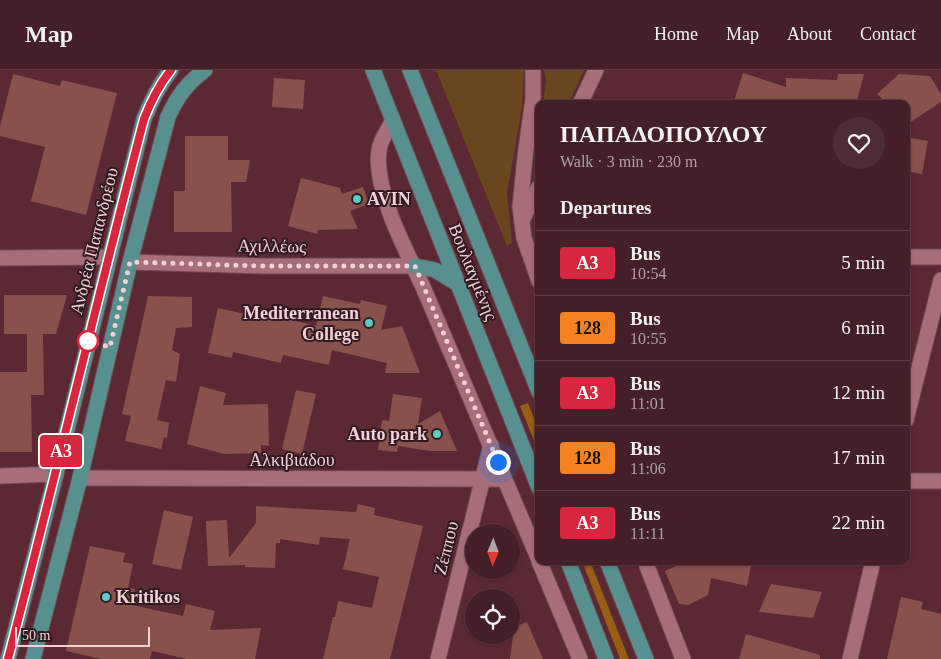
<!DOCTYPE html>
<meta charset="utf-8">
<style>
:root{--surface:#441f27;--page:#4e2c33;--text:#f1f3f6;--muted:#afa2a7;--line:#5c3d44}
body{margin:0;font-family:"Times New Roman",serif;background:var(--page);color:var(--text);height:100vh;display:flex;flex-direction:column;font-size:19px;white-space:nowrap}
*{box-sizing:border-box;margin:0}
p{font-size:16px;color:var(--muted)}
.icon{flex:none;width:28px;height:28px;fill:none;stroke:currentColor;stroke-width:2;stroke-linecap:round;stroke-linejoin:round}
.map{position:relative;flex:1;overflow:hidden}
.panel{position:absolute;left:535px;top:30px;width:375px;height:465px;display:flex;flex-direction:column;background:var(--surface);border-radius:10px;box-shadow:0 1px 4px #0004,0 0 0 1px var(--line)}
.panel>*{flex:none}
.badge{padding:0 10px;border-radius:4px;font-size:18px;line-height:32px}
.needle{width:32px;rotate:181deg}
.fabs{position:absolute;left:465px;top:454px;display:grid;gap:10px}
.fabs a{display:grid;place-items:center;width:55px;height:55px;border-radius:50%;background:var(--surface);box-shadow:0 1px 4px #0004,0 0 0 1px var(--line);font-size:25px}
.scale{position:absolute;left:15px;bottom:12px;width:135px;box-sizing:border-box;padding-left:5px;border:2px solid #f1d1d6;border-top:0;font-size:14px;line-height:18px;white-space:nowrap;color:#f1d1d6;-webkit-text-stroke:4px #311a1f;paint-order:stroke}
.you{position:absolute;width:25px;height:25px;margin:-12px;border:4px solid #fff;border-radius:50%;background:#1a73e8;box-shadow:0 0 0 8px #1a73e833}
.map>.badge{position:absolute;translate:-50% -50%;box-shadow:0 0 0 2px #fff}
h2{padding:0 25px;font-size:19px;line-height:45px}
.round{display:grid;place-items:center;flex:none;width:52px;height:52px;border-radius:26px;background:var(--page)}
.overview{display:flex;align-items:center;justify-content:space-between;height:85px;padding:0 25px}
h1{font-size:24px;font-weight:800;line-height:38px}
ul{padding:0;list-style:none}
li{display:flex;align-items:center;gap:15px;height:65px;padding:0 25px;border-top:1px solid var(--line)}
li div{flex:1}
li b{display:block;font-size:19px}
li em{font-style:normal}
li .badge{min-width:55px;font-weight:700;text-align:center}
header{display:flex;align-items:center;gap:30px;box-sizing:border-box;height:70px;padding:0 25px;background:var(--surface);border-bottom:1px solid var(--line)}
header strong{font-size:24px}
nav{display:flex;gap:28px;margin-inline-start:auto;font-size:18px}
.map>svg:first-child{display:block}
.green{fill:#6a471f}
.forest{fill:#985e13}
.building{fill:#87524c}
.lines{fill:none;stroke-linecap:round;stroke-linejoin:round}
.minor-casing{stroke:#734954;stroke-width:17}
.major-casing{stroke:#734954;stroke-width:17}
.minor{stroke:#a66e79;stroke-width:15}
.major{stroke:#57908e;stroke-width:15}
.line-casing{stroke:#fff;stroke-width:11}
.line{stroke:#d7263d;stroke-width:8}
.walk{stroke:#f1d1d6;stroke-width:5;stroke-dasharray:0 9}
.poi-dot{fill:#56cec2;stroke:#311a1f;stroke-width:2}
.stop-dot{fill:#fff;stroke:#d7263d;stroke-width:2.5}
.labels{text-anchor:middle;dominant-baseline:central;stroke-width:4;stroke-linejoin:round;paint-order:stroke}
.poi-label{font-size:18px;font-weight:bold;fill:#f1d1d6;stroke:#311a1f;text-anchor:start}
.street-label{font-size:18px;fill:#f1d1d6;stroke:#311a1f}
</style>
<header>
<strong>Map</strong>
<nav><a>Home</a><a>Map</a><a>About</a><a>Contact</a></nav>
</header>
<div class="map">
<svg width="941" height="589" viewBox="0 0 941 589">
<rect width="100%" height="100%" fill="#5a2934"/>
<g class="green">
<path d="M436 0H524L522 37 507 123 512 173 507 176Z"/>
<path d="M544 0H584L568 34H543L546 11Z"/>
</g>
<g class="forest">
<path d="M528 333 539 361V383L520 336Z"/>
<path d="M582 491H590L629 589H620Z"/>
</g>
<g class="building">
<path d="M743 3 786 17V8L837 10 838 4H864L856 34H733Z"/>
<path d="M13 4 60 16 62 10 117 23 86 145 31 131 45 77 0 66V57Z"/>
<path d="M899 4 930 6 941 24V32L906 55V34H888L877 24Z"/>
<path d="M274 8 305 10 303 39 272 37Z"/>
<path d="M185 66H228V90H250L246 112H231L232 162H174V121H185Z"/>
<path d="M906 67 928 71 922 104 906 101Z"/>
<path d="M301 108 340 118 342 124 363 117 369 134 350 141 358 159 318 160 317 164 288 156Z"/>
<path d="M4 225H67L56 264H43L44 325H31L32 382H0V302H27V264H4Z"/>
<path d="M148 226 192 227V257L176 258 172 280 180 284 176 312 166 310 157 350 169 353 167 368 164 367 161 379 125 371 131 346 122 344Z"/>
<path d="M323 226 360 234 361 230 387 236 381 260 402 256 420 303H385L387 293 332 280 329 295 283 285 281 293 233 282 232 288 208 283 218 238 263 248 265 243 316 256Z"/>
<path d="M200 316 226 323 223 335 268 334 269 376 261 375V383L224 384 187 374Z"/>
<path d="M296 320 316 324 302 384 282 379Z"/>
<path d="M393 324 422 328 418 354 440 341 457 381H430L398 376 397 382 378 380 382 350 389 351Z"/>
<path d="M358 434 375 438 374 445 423 456 390 589H323L333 547H335L338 531 372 538 379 507 343 499 350 469 320 467 319 475 280 469V473H276L275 498 245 497V495L208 496 206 451 227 450 229 488 256 453V436L356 442Z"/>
<path d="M164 440 193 447 181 500 152 494Z"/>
<path d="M90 476 125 483 123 492 133 494 128 518 135 519 132 535 183 546 186 534 215 541 210 560 261 558 255 589H187L152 581 150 589H102L66 581Z"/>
<path d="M688 491H752L747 516 711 508 708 525 688 535 679 534 665 501Z"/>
<path d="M771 514 822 522 813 548 759 542Z"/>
<path d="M901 527 923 532 921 539 941 544V589H887Z"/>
<path d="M527 552 543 589H510L514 557Z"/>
<path d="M746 564 820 585V589H739Z"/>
</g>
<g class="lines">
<g class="minor-casing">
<g id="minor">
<path d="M533 0V29L525 87 520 137 524 168 539 211"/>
<path d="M580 34 596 0"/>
<path d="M393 50C382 70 376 76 379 100 385 147 411 187 429 231 466 317 502 404 539 490"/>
<path d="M522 150 539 117"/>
<path d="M906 187H941"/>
<path d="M0 188 108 187"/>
<path d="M130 192 263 196H415"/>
<path d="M906 350 941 210"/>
<path d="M0 406 56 404"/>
<path d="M80 408 504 409"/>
<path d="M906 411H941"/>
<path d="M539 491 580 589"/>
<path d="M645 491 683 589"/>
<path d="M438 589 491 375"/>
<path d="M850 589 873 491"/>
</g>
</g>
<g class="major-casing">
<g id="major">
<path d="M373 0 539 418"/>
<path d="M410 0 539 322"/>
<path d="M415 196 435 200 458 214"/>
<path d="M568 491 606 589"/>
<path d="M607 491 646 589"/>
<path d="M8 589 56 404 144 49C151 31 159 15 171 0"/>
<path d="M33 589 80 408 130 192 168 47C177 27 187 13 205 0"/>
</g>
</g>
<use href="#minor" class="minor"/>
<use href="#major" class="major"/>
</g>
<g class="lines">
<g class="line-casing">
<path id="line" d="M8 589C55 410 97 229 144 49 151 31 159 15 171 0"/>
</g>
<use href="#line" class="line"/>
<path class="walk" d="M88 271 110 277 130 192 263 196H415L498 392"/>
</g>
<g class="poi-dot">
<circle cx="357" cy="129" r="5"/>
<circle cx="369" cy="253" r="5"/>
<circle cx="437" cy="364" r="5"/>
<circle cx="106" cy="527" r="5"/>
</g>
<circle class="stop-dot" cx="88" cy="271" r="10"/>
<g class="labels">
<g class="poi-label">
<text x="367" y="129">AVIN</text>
<text x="359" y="243" text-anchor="end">Mediterranean<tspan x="359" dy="21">College</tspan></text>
<text x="427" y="364" text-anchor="end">Auto park</text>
<text x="116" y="527">Kritikos</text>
</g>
<g class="street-label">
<text transform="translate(94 171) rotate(-76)">Ανδρέα Παπανδρέου</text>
<text transform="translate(272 176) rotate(1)">Αχιλλέως</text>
<text transform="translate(473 202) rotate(68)">Βουλιαγμένης</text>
<text x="292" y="390">Αλκιβιάδου</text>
<text transform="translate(446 478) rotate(-76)">Ζέππου</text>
</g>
</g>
</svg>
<div class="fabs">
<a><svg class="needle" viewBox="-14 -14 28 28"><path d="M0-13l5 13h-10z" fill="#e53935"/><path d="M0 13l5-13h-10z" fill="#afa2a7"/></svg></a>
<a><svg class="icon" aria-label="locate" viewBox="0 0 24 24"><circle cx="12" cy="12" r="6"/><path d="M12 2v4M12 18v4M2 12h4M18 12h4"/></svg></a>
</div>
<div class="scale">50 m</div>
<div class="you" style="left:498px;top:392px"></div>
<b class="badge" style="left:61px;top:381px;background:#d7263d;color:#fff">Α3</b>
<section class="panel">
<div class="overview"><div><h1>ΠΑΠΑΔΟΠΟΥΛΟΥ</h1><p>Walk · 3 min · 230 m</p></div><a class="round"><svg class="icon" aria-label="heart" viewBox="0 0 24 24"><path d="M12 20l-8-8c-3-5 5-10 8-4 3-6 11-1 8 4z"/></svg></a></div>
<h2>Departures</h2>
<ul>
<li><span class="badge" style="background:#d7263d;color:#fff">Α3</span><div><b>Bus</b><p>10:54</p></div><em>5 min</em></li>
<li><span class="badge" style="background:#f58220;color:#111">128</span><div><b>Bus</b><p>10:55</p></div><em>6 min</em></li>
<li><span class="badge" style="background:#d7263d;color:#fff">Α3</span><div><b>Bus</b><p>11:01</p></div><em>12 min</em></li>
<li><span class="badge" style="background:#f58220;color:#111">128</span><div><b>Bus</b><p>11:06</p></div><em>17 min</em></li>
<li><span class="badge" style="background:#d7263d;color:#fff">Α3</span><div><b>Bus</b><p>11:11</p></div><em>22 min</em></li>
</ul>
</section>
</div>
